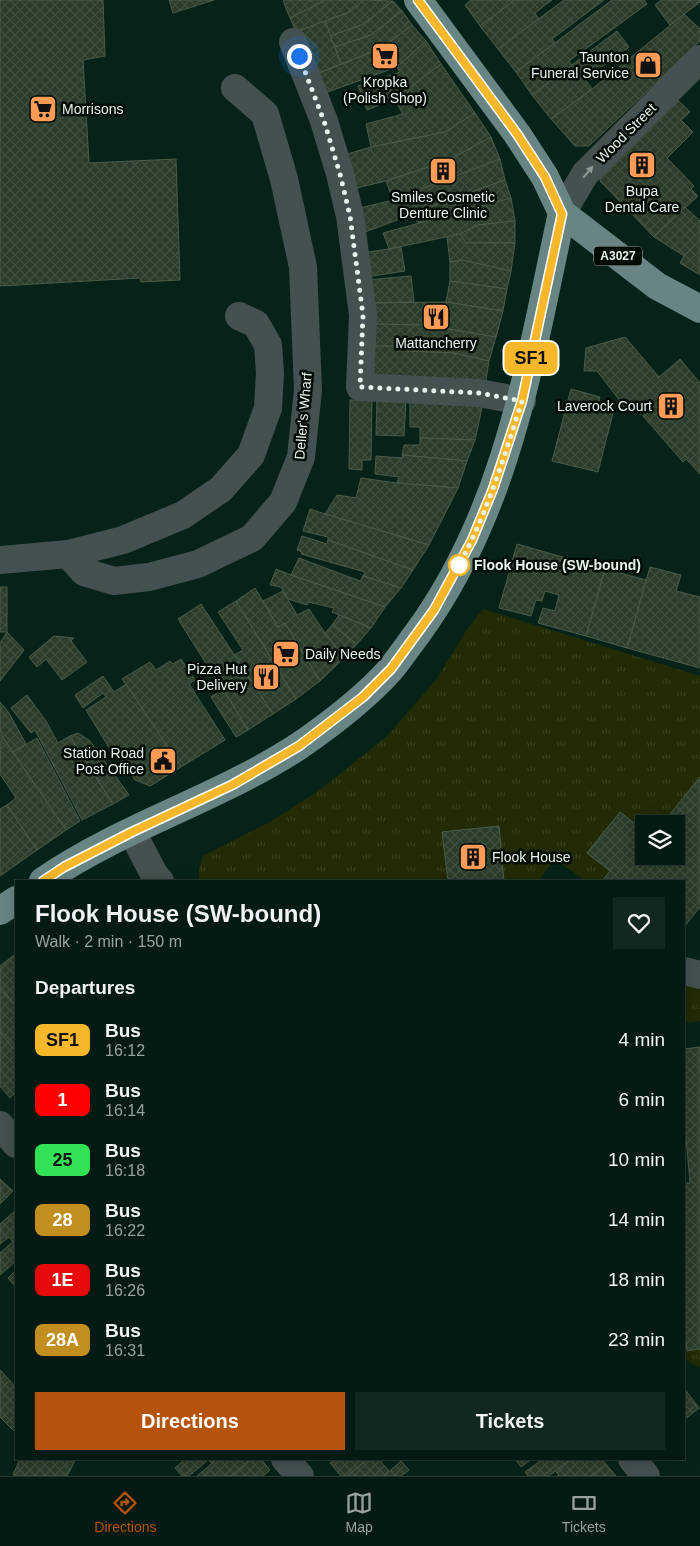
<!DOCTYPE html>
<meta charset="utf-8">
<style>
:root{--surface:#051a13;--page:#132721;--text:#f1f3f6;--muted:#97a1a0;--line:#263833;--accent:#b45309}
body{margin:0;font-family:Arial,sans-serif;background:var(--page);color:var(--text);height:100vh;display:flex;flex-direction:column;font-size:19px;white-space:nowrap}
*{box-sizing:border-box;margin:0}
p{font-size:16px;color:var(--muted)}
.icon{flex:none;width:28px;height:28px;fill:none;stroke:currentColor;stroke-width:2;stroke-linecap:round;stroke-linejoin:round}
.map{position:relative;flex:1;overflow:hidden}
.panel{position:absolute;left:15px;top:880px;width:670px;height:580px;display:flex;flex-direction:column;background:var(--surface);border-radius:0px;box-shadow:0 2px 12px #0003,0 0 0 1px var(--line)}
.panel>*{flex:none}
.badge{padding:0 10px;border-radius:8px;font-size:18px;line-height:32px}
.tools{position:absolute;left:635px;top:815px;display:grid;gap:10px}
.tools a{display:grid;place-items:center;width:50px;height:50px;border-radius:0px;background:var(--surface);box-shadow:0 2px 12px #0003,0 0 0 1px var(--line);font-size:25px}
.you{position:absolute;width:25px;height:25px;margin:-12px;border:4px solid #fff;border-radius:50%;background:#1a73e8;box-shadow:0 0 0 8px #1a73e833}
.map>.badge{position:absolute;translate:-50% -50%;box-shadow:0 0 0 2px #fff}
h2{padding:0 20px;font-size:19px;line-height:45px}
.round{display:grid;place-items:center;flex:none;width:52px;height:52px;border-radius:0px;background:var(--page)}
.head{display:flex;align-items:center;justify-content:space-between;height:85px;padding:0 20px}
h1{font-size:24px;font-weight:700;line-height:38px}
.action{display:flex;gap:10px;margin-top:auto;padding:10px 20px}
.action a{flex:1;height:58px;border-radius:0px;background:var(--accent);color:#fff;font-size:20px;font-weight:700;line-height:58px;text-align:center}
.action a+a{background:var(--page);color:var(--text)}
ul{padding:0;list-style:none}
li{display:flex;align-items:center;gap:15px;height:60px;padding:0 20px}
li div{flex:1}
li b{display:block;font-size:19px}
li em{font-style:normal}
li .badge{min-width:55px;font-weight:700;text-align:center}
.dock{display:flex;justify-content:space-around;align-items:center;height:70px;border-top:1px solid var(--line);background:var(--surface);font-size:14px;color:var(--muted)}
.dock a{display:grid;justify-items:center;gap:2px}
.dock .selected{color:var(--accent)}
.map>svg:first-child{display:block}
.park{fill:url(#park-tufts)}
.building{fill:url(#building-cross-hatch);stroke:#495c49}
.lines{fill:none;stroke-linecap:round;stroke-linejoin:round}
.minor{stroke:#435150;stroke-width:28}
.major{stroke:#688583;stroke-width:28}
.oneway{fill:#8c9b98}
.line-casing{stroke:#fff;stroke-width:11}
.line{stroke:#f7b72b;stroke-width:8}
.walk{stroke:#e6f6ef;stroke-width:5;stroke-dasharray:0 9}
.stop-dot{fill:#fff;stroke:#f7b72b;stroke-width:2.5}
.labels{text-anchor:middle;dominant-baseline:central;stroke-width:5;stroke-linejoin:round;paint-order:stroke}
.shield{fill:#020a06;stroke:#a2afa9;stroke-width:1}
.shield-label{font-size:12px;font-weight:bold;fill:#e6f6ef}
.poi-label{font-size:14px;fill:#e6f6ef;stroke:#020a06;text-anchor:end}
.street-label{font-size:14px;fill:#e6f6ef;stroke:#020a06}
.stop-label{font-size:14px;font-weight:bold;fill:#e6f6ef;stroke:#020a06;text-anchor:start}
</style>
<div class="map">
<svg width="700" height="1476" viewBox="0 0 700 1476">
<defs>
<pattern id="park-tufts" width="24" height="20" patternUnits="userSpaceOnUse" patternTransform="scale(1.25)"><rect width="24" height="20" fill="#222b03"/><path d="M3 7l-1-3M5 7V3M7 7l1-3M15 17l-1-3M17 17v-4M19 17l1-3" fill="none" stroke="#37401c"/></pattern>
<pattern id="building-cross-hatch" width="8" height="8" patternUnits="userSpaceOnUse" patternTransform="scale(1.25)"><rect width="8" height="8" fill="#2a3c2a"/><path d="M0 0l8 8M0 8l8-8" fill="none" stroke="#3f4f3f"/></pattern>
</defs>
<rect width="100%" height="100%" fill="#072319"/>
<g class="park">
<path d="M483 609 700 676V777L662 824H644V831L587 853 610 871 602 881H586L555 859 538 881H504L498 826 443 832 448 881H199V868L203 856 268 823 320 790 387 736 436 680 466 631Z"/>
<path d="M684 980 700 983V1021L684 1023Z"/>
<path d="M684 1321 687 1350 700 1349V1368L684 1359Z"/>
</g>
<g class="building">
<path d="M0 0H103L105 56 83 60 89 163 176 159 180 280 141 282 140 278 0 286Z"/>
<path d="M169 0H214L173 13Z"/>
<path d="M285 0H326L290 18 283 1Z"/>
<path d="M326 0H364L350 12 296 32 290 18Z"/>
<path d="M364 0 393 1 362 25 330 36 325 21 350 12Z"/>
<path d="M471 0H515L480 26 465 5Z"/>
<path d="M515 0H552L535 13 539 19 498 49 480 26Z"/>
<path d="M564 0H604L552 39 555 43 516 72 498 49Z"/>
<path d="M612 0H644L647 4 569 61 572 65 532 95 516 72Z"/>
<path d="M661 0H700V2L670 25 655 5Z"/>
<path d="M393 1 402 11 371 35 335 47 330 36 362 25Z"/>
<path d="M402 11 412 25 382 48 341 64 335 47 371 35Z"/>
<path d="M684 14 700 29V41L589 146H575L551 119 592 89Z"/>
<path d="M325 21 341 64 314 75 296 32Z"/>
<path d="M412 25 426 41 397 67 322 94 314 75 382 48Z"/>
<path d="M617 31 629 47 585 79 592 89 551 119 532 95Z"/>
<path d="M426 41 441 64 394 99 367 110 358 86 400 72 397 67Z"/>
<path d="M441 64 475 113 445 132 371 147 366 124 403 114 394 99Z"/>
<path d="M678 100 690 112 681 120 693 132 667 158 694 186 691 189 698 196 654 237 600 181 602 173Z"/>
<path d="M475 113 491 137 447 161 386 181 352 189 344 155 371 147 445 132Z"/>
<path d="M491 137 500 159 393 200 386 181 447 161Z"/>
<path d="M500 159 505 180 365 232 360 208 393 200Z"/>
<path d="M505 180 511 198 418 223 413 213Z"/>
<path d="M511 198 515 221 478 225 460 234 389 249 383 233Z"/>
<path d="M685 207 700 221V240L684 256 654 237Z"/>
<path d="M515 221V243H466L460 234 478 225Z"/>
<path d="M460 234 466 243H515L511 271 462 260 450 262 447 237Z"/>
<path d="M700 240V275L680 263 684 256Z"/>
<path d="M401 247 405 271 366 277 362 253Z"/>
<path d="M462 260 511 271 507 289 450 281V262Z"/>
<path d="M411 276 414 302 370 303 366 280Z"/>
<path d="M450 281 507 289 503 311 446 302Z"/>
<path d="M446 302 503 311 496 337 424 325 370 324V303Z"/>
<path d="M370 324 424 325 496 337 489 361 454 353 406 351 405 346H370Z"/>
<path d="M625 337 659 377 680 359 700 383V474L686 459 683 462 643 416 646 411 639 402 627 410 597 371H584L586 348Z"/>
<path d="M370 346H405L406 351 454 353 489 361 485 386 371 379Z"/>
<path d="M571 389 600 397 597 409 613 413 598 472 552 461Z"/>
<path d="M377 398 406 399 404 436 376 435Z"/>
<path d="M350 400H372L371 460H362V470L349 469Z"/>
<path d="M410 400 477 402 482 408 475 440 420 438V427H410Z"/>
<path d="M420 438 475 440 467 461 402 455 404 445H420Z"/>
<path d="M402 455 467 461 458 488 397 483 399 477 375 474 376 456 403 458Z"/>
<path d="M361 478 397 483 458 488 429 545 325 514 337 495 356 498Z"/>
<path d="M310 509 325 514 429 545 413 570 328 540V537L303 531Z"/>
<path d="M302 536 327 544 328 540 413 570 401 588 363 576 365 572 301 554 302 552 297 550Z"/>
<path d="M517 544 605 569 586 636 538 623 543 608 555 611 559 595 545 591 542 601 536 600 531 616 499 608Z"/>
<path d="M299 558 360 581 363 576 401 588 385 607 291 575Z"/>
<path d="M650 567 681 575 676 591 700 597V668L627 648Z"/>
<path d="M276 569 291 575 385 607 371 628 332 612 334 608 308 602 307 605 288 599 281 587 270 585Z"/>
<path d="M605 569 646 580 627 648 586 636Z"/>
<rect x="0" y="587" width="7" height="45"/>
<path d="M255 588 278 627 285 623 320 681 296 699 236 601Z"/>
<path d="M283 591 297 615 309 609 325 633 344 658 320 681 285 623 278 627 263 601Z"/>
<path d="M236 601 296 699 273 714 234 655 243 650 218 612Z"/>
<path d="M201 604 273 714 248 730 178 619Z"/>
<path d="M339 615 371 628 357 644 332 625Z"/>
<path d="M332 625 357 644 344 658 325 633Z"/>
<path d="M7 632 24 650 0 681V643Z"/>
<path d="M54 636 74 638 71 641 87 662 62 680 46 659 37 667 29 657Z"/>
<path d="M181 659 195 680 189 684 225 740 181 767 122 679 150 662 156 670 170 661 173 664Z"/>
<path d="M103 676 114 692 126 684 181 767 150 786 135 780 116 751 113 754 86 710 106 697 103 693 83 708 75 695Z"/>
<path d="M223 689 248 730 236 737 211 697Z"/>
<path d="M27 695 46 721 58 743 70 736 113 804 82 820 35 730 31 733 11 708Z"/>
<path d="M0 702 9 713 26 744 13 752 0 733Z"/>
<path d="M78 733 90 741 129 795 113 804 70 736Z"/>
<path d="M1 735 66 830 37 850 7 805 16 798 0 774Z"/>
<path d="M37 738 80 821 66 830 13 752Z"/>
<path d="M700 777V907L684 927V881H602L610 871 587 853 620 812 644 831V856H676V824H662Z"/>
<path d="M7 805 37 850 0 876V809Z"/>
<path d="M499 826 504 881H448L442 832Z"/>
<path d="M14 955 16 958V1006L0 987V966Z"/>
<path d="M0 987 16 1006V1052L0 1032Z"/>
<path d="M0 1032 16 1052V1097L14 1094 10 1098 0 1086Z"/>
<path d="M700 1047V1349L687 1351 684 1321V1183H690L686 1137 684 1138V1049Z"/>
<path d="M0 1179 13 1191 0 1204Z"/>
<path d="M16 1210V1239L13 1242 9 1237 0 1244V1224Z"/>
<path d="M16 1239V1261L0 1275V1253Z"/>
<path d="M16 1270V1287L8 1278Z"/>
<path d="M0 1370 16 1387V1433L0 1417Z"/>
<path d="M684 1388 699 1408 684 1420Z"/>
<path d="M20 1459H76L67 1476H17L13 1475Z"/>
<path d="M185 1459H217L212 1463 208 1460 189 1476H182L175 1468Z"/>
<path d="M217 1459H251L231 1476 222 1475 221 1476H197Z"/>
<path d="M251 1459H261L270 1470 263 1476H231Z"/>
<path d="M336 1459H368L347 1476H341L330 1463Z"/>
<path d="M368 1459H385L381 1462 389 1471 384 1476H347Z"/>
<path d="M515 1459H532L521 1467Z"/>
<path d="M543 1459H571L549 1476H528L525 1472Z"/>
<path d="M571 1459H602L606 1464 591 1476H557L559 1475 555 1471Z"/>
<path d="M401 1461 409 1470 401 1476H384Z"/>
<path d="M606 1464 616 1476H591Z"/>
</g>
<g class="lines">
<g class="minor">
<path d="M293 42 324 121 340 174 350 216 363 315 360 387 479 393 522 401"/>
<path d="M562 213 585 174 700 59"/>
<path d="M68 554 123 540 183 515 221 489 251 455 268 408 270 373 268 345 256 324 239 316"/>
<path d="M0 560 68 554 84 572 114 581 149 577 198 564 252 538 283 502 301 457 308 390 303 267 284 179 265 114 235 88"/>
<path d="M132 832 154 874 160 881"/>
<path d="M684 971 700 975"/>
<path d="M0 1125 16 1144"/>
<path d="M285 1459 300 1476"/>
<path d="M632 1459 646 1476"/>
</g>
<g class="major">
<path d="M418 0 517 134 545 177 562 213 657 286 700 309"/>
<path d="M43 881C123 826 218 799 299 746 331 724 364 699 390 670 399 659 408 646 417 634 508 510 530 360 562 213"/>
<path d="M0 911 16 900"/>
</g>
</g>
<defs><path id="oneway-solid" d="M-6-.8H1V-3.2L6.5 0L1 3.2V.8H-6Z" transform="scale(1.25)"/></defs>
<use class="oneway" href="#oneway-solid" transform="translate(588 172) rotate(-50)"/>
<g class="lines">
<g class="line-casing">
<path id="line" d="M43 881 64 867 132 832 232 785 299 746 363 697 391 669 434 610 472 540 493 489 522 401 562 214 545 177 517 134 418 0"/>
</g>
<use href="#line" class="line"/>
<path class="walk" d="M299 56 324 121 340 174 350 216 363 315 360 387 479 393 522 401C504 457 487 514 459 565"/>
</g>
<defs>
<g id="supermarket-square" transform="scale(1.4375)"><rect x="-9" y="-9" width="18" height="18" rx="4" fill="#fe9c57" stroke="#020a06"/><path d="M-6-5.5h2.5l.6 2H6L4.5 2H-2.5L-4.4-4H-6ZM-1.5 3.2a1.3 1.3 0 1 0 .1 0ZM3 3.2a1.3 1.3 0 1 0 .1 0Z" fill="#111"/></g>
<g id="shop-square" transform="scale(1.4375)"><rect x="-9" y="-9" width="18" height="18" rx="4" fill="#fe9c57" stroke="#020a06"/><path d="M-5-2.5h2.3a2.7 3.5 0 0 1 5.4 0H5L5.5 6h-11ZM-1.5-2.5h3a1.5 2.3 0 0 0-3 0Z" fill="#111"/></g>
<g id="building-square" transform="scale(1.4375)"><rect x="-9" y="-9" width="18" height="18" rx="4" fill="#fe9c57" stroke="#020a06"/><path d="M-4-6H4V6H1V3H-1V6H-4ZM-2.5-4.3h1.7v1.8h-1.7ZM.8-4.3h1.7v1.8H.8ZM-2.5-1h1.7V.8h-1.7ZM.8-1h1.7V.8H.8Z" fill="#111"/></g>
<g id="restaurant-square" transform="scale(1.4375)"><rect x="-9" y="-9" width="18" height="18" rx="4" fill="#fe9c57" stroke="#020a06"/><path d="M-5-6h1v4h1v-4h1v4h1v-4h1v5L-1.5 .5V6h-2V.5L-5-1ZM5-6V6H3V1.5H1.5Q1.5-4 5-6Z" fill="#111"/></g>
<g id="civic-square" transform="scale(1.4375)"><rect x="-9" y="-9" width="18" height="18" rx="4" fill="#fe9c57" stroke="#020a06"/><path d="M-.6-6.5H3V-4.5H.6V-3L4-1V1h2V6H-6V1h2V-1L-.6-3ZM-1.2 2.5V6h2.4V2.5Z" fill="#111"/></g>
</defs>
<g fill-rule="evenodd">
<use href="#supermarket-square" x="385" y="56"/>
<use href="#shop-square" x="648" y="65"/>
<use href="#supermarket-square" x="43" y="109"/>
<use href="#building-square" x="642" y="165"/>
<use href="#building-square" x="443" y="171"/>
<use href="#restaurant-square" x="436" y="317"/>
<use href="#building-square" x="671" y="406"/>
<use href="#supermarket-square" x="286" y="654"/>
<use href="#restaurant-square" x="266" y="677"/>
<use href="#civic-square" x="163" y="761"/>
<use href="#building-square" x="473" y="857"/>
</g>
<circle class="stop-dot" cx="459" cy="565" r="10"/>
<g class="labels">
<rect class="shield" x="594" y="246.5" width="48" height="19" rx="4"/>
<g class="shield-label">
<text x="618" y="256">A3027</text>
</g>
<g class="poi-label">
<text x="629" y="57">Taunton<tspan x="629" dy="16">Funeral Service</tspan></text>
<text x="385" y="82" text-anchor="middle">Kropka<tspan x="385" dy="16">(Polish Shop)</tspan></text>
<text x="62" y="109" text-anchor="start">Morrisons</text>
<text x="642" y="191" text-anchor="middle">Bupa<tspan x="642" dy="16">Dental Care</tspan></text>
<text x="443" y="197" text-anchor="middle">Smiles Cosmetic<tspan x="443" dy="16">Denture Clinic</tspan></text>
<text x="436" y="343" text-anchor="middle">Mattancherry</text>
<text x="652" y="406">Laverock Court</text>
<text x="305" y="654" text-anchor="start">Daily Needs</text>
<text x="247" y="669">Pizza Hut<tspan x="247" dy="16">Delivery</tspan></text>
<text x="144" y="753">Station Road<tspan x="144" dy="16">Post Office</tspan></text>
<text x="492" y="857" text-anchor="start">Flook House</text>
</g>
<g class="street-label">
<text transform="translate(626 133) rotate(-45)">Wood Street</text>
<text transform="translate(303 416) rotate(-85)">Deller's Wharf</text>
</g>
<g class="stop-label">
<text x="474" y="565">Flook House (SW-bound)</text>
</g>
</g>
</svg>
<div class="tools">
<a><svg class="icon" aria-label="layers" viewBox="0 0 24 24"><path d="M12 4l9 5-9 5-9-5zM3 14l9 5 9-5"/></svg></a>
</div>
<div class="you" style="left:299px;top:56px"></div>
<b class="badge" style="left:531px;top:358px;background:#f7b72b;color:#111">SF1</b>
<section class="panel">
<div class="head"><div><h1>Flook House (SW-bound)</h1><p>Walk · 2 min · 150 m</p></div><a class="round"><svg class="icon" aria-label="heart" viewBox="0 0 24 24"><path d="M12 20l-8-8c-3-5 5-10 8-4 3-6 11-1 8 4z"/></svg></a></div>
<h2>Departures</h2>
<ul>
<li><span class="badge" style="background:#f7b72b;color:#111">SF1</span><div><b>Bus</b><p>16:12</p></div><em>4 min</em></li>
<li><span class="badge" style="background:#f00;color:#fff">1</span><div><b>Bus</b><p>16:14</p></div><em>6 min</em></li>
<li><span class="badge" style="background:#32e255;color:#111">25</span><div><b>Bus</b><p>16:18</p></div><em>10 min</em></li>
<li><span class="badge" style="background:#c18e1f;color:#fff">28</span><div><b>Bus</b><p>16:22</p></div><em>14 min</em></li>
<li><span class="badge" style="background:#e60a0a;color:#fff">1E</span><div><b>Bus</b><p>16:26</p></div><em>18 min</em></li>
<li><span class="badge" style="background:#c18e1f;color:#fff">28A</span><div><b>Bus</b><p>16:31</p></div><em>23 min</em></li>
</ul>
<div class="action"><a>Directions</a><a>Tickets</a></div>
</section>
</div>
<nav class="dock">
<a class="selected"><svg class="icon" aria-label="directions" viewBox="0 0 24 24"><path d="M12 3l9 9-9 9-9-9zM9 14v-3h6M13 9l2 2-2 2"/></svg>Directions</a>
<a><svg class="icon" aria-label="map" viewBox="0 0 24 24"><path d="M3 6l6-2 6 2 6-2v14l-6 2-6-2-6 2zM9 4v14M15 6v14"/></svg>Map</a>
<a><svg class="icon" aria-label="tickets" viewBox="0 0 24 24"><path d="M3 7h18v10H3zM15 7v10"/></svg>Tickets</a>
</nav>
